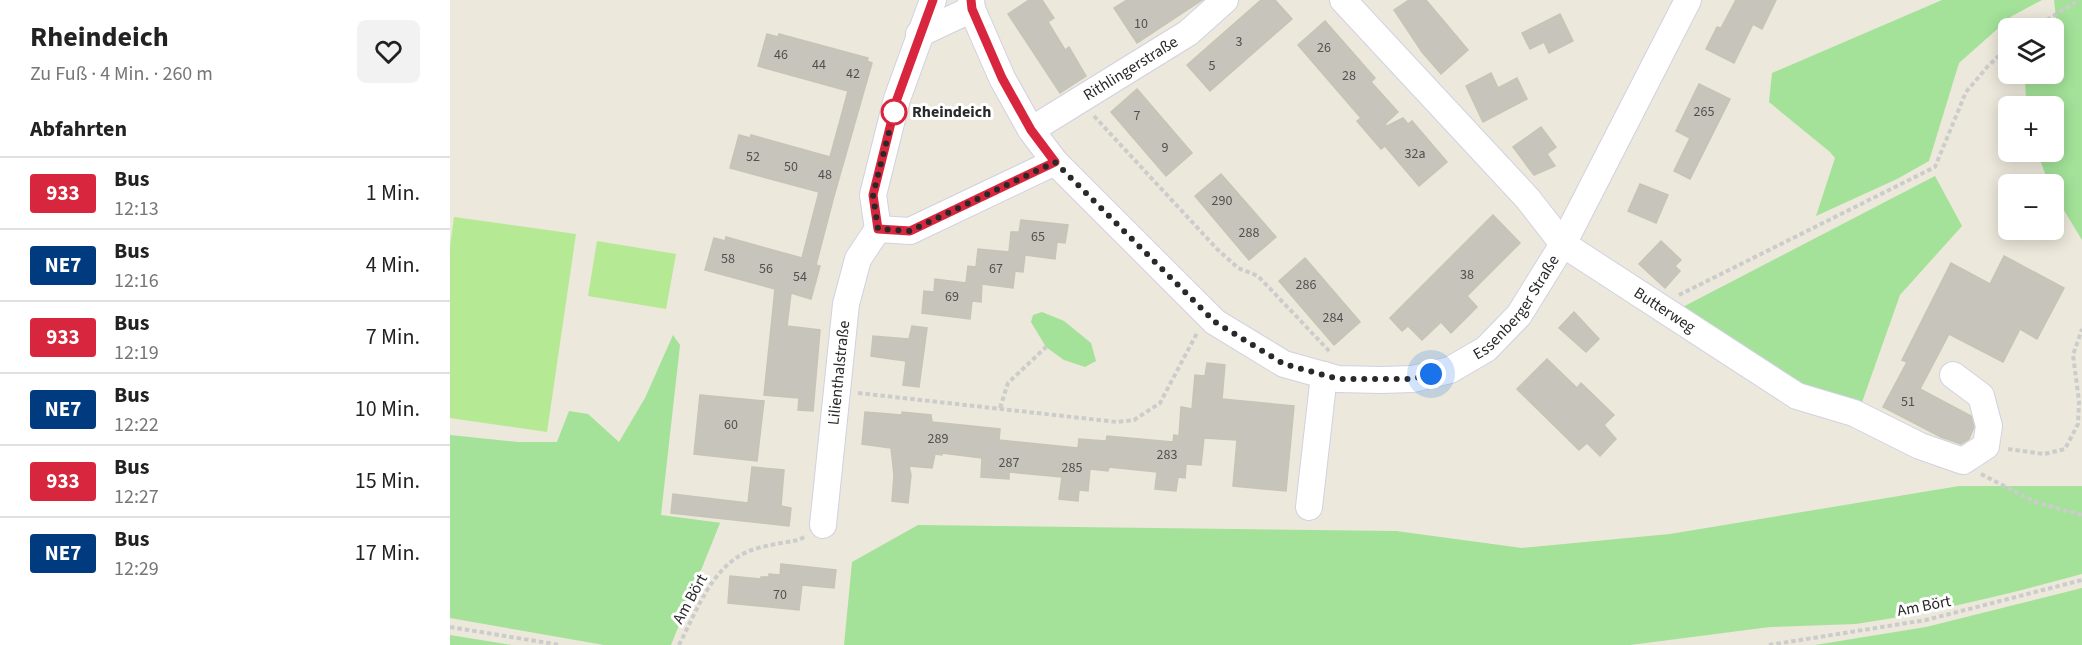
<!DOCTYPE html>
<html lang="de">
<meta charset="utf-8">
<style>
:root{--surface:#fff;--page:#f2f2f2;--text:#222;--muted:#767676;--line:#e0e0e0}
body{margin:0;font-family:"Source Sans 3",sans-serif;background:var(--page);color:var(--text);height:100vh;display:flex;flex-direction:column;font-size:22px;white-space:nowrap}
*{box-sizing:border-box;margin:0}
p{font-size:20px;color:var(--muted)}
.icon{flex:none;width:33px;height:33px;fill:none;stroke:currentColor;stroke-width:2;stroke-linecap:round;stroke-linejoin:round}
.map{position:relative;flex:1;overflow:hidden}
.side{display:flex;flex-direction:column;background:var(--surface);width:450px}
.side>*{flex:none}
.badge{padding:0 12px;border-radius:4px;font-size:21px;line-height:39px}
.tools{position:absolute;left:1548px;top:18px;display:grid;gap:12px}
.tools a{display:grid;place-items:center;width:66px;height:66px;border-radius:9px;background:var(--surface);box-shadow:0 3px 15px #0003;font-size:30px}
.you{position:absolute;width:30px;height:30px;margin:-15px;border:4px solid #fff;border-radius:50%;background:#1a73e8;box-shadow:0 0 0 9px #1a73e833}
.map>.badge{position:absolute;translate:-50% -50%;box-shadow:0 0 0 3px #fff}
h2{padding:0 30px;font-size:22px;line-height:54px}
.round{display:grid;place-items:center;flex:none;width:63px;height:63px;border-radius:9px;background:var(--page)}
.overview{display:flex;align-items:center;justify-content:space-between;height:102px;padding:0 30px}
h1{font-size:28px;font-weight:700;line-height:45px}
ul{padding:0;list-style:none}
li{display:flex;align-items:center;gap:18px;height:72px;padding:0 30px;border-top:2px solid var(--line)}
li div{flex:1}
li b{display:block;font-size:22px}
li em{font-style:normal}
li .badge{min-width:66px;font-weight:700;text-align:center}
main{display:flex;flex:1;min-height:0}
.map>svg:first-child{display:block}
.green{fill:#a3e298}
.pitch{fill:#b5e994}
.building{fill:#c7c4bb;stroke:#c7c4b5;stroke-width:1.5}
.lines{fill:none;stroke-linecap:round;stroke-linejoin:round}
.minor-casing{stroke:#d1d1e2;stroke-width:28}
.path{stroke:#ccc;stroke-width:4;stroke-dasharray:4.5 3;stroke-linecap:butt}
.minor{stroke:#fff;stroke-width:26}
.line-casing{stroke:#fff;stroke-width:14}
.line{stroke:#d7263d;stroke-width:9}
.walk{stroke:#292929;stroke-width:6;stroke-dasharray:0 10.8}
.stop-dot{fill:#fff;stroke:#d7263d;stroke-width:3}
.labels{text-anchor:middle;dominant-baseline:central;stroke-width:6;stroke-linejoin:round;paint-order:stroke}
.number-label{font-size:14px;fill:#50504e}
.street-label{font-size:16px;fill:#292929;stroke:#fff}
.stop-label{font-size:16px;font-weight:bold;fill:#292929;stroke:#fff;text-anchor:start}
</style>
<main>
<section class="side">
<div class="overview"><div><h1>Rheindeich</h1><p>Zu Fuß · 4 Min. · 260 m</p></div><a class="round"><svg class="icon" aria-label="heart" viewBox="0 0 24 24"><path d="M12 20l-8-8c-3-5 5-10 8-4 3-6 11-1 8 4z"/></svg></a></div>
<h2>Abfahrten</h2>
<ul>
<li><span class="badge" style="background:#d7263d;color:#fff">933</span><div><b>Bus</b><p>12:13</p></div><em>1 Min.</em></li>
<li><span class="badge" style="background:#003b80;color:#fff">NE7</span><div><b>Bus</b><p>12:16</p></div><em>4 Min.</em></li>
<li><span class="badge" style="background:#d7263d;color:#fff">933</span><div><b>Bus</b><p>12:19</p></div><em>7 Min.</em></li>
<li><span class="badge" style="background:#003b80;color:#fff">NE7</span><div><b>Bus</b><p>12:22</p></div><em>10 Min.</em></li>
<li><span class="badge" style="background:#d7263d;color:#fff">933</span><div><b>Bus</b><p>12:27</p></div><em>15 Min.</em></li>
<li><span class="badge" style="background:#003b80;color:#fff">NE7</span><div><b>Bus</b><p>12:29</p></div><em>17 Min.</em></li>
</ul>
</section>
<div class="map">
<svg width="1632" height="645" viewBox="0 0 1632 645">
<rect width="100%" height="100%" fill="#ece8db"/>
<g class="green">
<path d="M1492 0H1592L1562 16 1509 63 1479 161 1447 179 1366 216 1385 158 1380 152 1319 102 1322 73Z"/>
<path d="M1604 0H1632V240L1604 194V184H1599L1587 152H1604V106H1576L1575 74H1604V40L1608 36Z"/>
<path d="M1485 176 1512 226 1450 295 1411 405 1351 387 1227 310Z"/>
<path d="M592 312 614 321 641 343 646 361 635 367 614 360 596 347 581 322 583 315Z"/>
<path d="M223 335 230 345 211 515 272 523H270L221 645H154L0 618V435L68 442H107L119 411 138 414 169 442 195 398Z"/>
<path d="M1509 486H1632V574L1560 593 1474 613 1406 624 1320 627 1180 645H394L402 562 468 525 946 531 1072 548 1220 534Z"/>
<path d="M1632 588V645H1365L1476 627Z"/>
<path d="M0 635 62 645H0Z"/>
</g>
<g class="pitch">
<path d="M4 217 126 234 97 432 0 418V247Z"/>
<path d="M147 241 226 254 216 309 138 296Z"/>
</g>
<g class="building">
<path d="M579 0H592L604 18 598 22 615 50 619 47 636 76 610 93 558 14Z"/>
<path d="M677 0H752L687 43 664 8Z"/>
<path d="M811 0H825L842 19 760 91 737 65Z"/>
<path d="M959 0H976L1018 50 991 74 972 52 944 10Z"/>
<path d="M1286 0H1326L1312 29 1303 24 1284 63 1256 49 1267 27 1271 28Z"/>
<path d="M1110 14 1123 41 1099 53 1094 42 1080 49 1072 33Z"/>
<path d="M875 21 925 78 921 82 948 112 935 124 937 126 953 118 958 124 962 121 997 162 969 186 935 146 931 149 907 121 911 118 848 45Z"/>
<path d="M317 34 328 37 329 34 403 54 418 58 417 61 422 63 384 196 366 265 370 266 361 299 341 293 337 326 370 330 363 411 348 410 349 398 314 395 325 289 255 270 264 238 275 241 276 237 352 258 369 192 280 168 289 135 300 138 301 135 380 157 398 91 308 66Z"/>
<path d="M1041 73 1048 88 1067 78 1077 99 1033 122 1016 86Z"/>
<path d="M1249 84 1280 99 1240 179 1224 171 1240 138 1226 131Z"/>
<path d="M687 89 742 153 716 176 661 112Z"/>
<path d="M1091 127 1106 147 1097 154 1105 166 1084 175 1063 147Z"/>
<path d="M771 174 826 237 799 260 745 196Z"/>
<path d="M1190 184 1218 195 1206 223 1178 211Z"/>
<path d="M1043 215 1070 243 1017 296 1027 307 1001 333 991 322 972 340 958 326 952 331 940 318Z"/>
<path d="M571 220 618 225 615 243 607 242 605 259 575 255 573 272 565 271 563 288 532 284 531 302 522 301 520 319 472 313 474 291 484 292 485 279 516 283 518 266 526 267 528 249 559 252 561 232H569Z"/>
<path d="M1211 241 1231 260 1225 266 1230 271 1215 288 1189 264Z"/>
<path d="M1554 256 1614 288 1587 339 1570 329 1553 362 1499 334 1470 389 1521 416 1524 427 1519 439 1511 444 1491 437 1433 407 1457 362 1452 360 1501 263 1540 284Z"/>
<path d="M855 258 910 322 884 345 829 281Z"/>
<path d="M1124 312 1149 339 1136 352 1109 328Z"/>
<path d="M462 326 477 328 469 387 453 385 456 361 421 356 423 336 459 339Z"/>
<path d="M1097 359 1127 388 1131 383 1164 415 1154 425 1166 439 1150 456 1137 443 1129 450 1067 389Z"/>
<path d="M757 363 775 365 772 399 844 406 836 491 783 486 787 440 754 438 751 465 736 464 735 478 728 477 726 491 705 489 707 472 659 467 658 471 640 469 638 491 629 490 628 501 609 499 612 477 559 472V479L531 477 532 458 492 453V455L485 454 482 468 459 466 461 475 458 503 442 501 444 475 441 448 412 444 415 412 452 415V412L481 415 482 422 550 429 549 440 628 448 629 439 656 441 657 436 723 442 724 435 729 436 731 407 742 409 745 375 755 376Z"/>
<path d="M250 395 314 401 307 461 244 454Z"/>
<path d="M302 467 334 470 331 506 341 508 339 526 221 513 223 494 298 503Z"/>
<path d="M331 564 386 570 384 588 352 585 349 610 278 603 280 576 311 579V577H319V574L330 575Z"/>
</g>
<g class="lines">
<g class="minor-casing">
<g id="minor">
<path id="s1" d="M521 0 522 9 552 78 581 130 605 162 765 322 834 364 888 379 931 380 963 379 1000 370 1036 349 1069 315 1113 244 1238 0"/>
<path id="s2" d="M893 0 1078 199 1113 244 1347 396 1404 413 1470 446 1513 461 1536 446 1539 426 1531 396 1503 375"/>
<path d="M469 34 522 9"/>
<path id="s3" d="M581 130 738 33 775 0"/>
<path d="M428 229 460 231 605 162"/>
<path d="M859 507 874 375"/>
<path id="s4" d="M373 525 396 304 408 259 428 229 423 195 447 99 483 0"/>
</g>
</g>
<g class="path">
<path d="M1584 28 1629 0"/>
<path d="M644 116 767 249 788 268 808 276 881 353"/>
<path d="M1229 295 1485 167 1516 92 1538 66 1558 48"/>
<path d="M408 393 667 422 684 420 710 403 747 333"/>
<path d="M550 408 558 383 596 347"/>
<path d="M1558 449 1594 454 1615 449 1628 424 1629 401 1623 355 1632 329"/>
<path d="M1531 474 1585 502 1632 515"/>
<path d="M0 627 110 645"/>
<path d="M229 645C246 612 262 566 299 551 315 545 333 543 349 540L356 536"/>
<path d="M1319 645 1476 620 1632 580"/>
</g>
<use href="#minor" class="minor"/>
</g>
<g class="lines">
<g class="line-casing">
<path id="line" d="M483 0 447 99 423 195 428 229 460 231 605 162 581 130 552 78 522 9 521 0"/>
</g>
<use href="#line" class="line"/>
<path class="walk" d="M444 112 423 195 428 229 460 231 605 162 765 322 834 364 888 379H963L981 374"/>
</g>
<circle class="stop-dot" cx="444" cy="112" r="12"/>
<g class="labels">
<g class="number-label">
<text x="691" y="24">10</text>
<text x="789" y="42">3</text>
<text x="874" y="48">26</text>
<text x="331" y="55">46</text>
<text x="369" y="65">44</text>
<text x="762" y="66">5</text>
<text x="403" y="74">42</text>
<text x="899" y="76">28</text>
<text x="1254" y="112">265</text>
<text x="687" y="116">7</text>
<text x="715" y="148">9</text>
<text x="965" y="154">32a</text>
<text x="303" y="157">52</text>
<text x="341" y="167">50</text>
<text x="375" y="175">48</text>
<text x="772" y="201">290</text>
<text x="799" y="233">288</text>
<text x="588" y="237">65</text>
<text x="278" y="259">58</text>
<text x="316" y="269">56</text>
<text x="546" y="269">67</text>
<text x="1017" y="275">38</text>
<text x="350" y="277">54</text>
<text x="856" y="285">286</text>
<text x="502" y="297">69</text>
<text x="883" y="318">284</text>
<text x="1458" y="402">51</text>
<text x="281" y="425">60</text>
<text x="488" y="439">289</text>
<text x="717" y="455">283</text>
<text x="559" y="463">287</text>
<text x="622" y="468">285</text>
<text x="330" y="595">70</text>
</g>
<g class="street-label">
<text stroke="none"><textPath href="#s3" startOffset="117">Rithlingerstraße</textPath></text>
<text stroke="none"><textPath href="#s1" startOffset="753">Essenberger Straße</textPath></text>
<text stroke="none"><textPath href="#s2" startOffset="450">Butterweg</textPath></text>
<text stroke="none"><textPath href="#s4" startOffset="153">Lilienthalstraße</textPath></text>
<text transform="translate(240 599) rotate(-61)">Am Bört</text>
<text transform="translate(1474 606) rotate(-11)">Am Bört</text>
</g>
<g class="stop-label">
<text x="462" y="112">Rheindeich</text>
</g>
</g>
</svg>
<div class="tools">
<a><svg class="icon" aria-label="layers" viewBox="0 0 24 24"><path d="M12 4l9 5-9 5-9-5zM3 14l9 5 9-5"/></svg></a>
<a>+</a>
<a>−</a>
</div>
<div class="you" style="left:981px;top:374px"></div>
</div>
</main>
